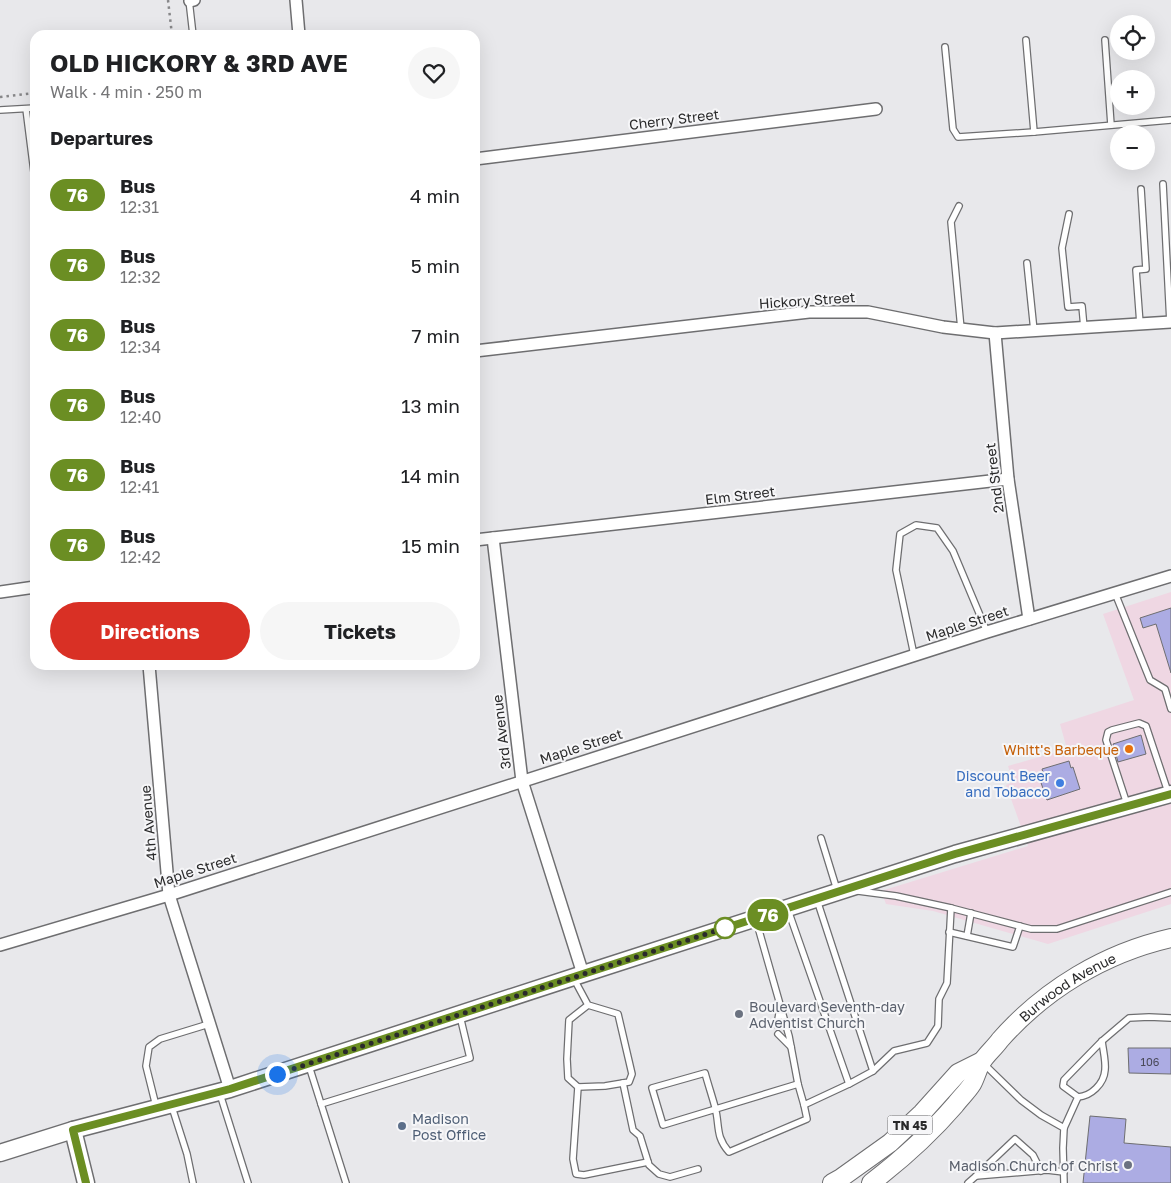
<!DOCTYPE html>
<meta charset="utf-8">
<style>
:root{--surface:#fff;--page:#f6f6f6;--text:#202124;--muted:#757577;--accent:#d93025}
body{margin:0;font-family:"Golos Text",sans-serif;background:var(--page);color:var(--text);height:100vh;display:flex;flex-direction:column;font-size:19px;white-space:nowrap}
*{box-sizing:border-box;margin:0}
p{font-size:16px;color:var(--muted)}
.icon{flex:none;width:28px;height:28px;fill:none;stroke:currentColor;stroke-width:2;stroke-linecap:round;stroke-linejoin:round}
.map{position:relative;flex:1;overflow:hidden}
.side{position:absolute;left:30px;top:30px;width:450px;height:640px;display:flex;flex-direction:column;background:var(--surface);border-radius:15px;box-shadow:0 5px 20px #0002}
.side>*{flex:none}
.badge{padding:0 10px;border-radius:16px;font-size:18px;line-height:32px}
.fabs{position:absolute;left:1110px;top:15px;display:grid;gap:10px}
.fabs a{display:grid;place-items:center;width:45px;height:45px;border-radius:50%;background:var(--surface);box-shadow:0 5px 20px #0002;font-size:25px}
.you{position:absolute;width:25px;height:25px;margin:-12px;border:4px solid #fff;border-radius:50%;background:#1a73e8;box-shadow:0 0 0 8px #1a73e833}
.map>.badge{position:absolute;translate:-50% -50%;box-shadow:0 0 0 2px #fff}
h2{padding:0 20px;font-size:19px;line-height:45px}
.round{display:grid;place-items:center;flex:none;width:52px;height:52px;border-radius:26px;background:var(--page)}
.head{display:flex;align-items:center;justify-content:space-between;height:85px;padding:0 20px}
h1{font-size:24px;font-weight:700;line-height:38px}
.button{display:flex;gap:10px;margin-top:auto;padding:10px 20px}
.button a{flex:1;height:58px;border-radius:30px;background:var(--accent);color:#fff;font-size:20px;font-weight:700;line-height:58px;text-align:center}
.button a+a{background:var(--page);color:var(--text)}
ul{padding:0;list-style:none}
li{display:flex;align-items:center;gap:15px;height:70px;padding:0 20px}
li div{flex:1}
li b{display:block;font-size:19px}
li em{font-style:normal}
li .badge{min-width:55px;font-weight:700;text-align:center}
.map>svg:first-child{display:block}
.commercial{fill:#efd7e3}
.building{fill:#acace3;stroke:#6e6e70}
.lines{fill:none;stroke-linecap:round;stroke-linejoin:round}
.lane-casing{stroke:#6e6e70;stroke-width:8}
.street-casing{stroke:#6e6e70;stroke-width:14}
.secondary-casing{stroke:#6e6e70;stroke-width:19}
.primary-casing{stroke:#6e6e70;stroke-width:20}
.path{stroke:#878789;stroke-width:2.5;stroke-dasharray:2.5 4;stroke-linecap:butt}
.lane{stroke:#fff;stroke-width:5.5}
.street{stroke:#fff;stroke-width:11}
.secondary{stroke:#fff;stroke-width:16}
.primary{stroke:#fff;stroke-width:18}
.line-casing{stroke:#fff;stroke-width:11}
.line{stroke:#6b8e23;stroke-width:8}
.walk{stroke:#2a2a2b;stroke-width:5;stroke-dasharray:0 9}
.food-dot{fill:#e8710a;stroke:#f6f6f8;stroke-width:2}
.shop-dot{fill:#3f7fe0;stroke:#f6f6f8;stroke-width:2}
.stop-dot{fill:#fff;stroke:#6b8e23;stroke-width:2.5}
.worship-dot{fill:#6b7280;stroke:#f6f6f8;stroke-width:2}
.service-dot{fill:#5c6f8a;stroke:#f6f6f8;stroke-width:2}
.labels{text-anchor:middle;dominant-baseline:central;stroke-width:4;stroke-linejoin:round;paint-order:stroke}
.number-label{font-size:11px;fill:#4a4a59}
.shield{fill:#f6f6f8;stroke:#676768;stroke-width:1}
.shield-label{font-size:12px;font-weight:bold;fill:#2a2a2b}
.street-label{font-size:14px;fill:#2a2a2b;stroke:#f6f6f8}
.food-label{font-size:14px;fill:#c56008;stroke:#f6f6f8;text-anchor:end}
.shop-label{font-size:14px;fill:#366cbe;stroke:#f6f6f8;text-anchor:end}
.worship-label{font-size:14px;fill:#5b616d;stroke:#f6f6f8;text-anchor:start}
.service-label{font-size:14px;fill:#4e5e75;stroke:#f6f6f8;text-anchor:start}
</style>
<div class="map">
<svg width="1171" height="1183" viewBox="0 0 1171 1183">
<rect width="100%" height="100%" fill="#e8e8eb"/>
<path class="commercial" d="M1171 592V904L1048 944 933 911 886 904 881 891 1028 846 1006 785 1013 782 1008 766 1067 749 1060 724 1134 700 1103 614Z"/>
<g class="building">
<path d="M1171 608V673L1156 624 1143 628 1140 618Z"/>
<path d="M1141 735 1146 754 1118 762 1113 744Z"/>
<path d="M1069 761 1071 768 1073 767 1080 789 1047 800 1039 777 1044 776 1042 769Z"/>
<path d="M1128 1048H1171V1074L1129 1073Z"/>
<path d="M1090 1116 1126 1119 1124 1143 1171 1147V1183H1083Z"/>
</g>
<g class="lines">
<g class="lane-casing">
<g id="lane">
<path d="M189 0 193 35"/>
<path d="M1026 40 1034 132"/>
<path d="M1105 40 1111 125"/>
<path d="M945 47 953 129 958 137 1034 132 1171 120"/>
<path d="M26 109 35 180"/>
<path d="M0 110 35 108"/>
<path d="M1163 184 1170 323"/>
<path d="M959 206 951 222 961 329"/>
<path d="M1069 214 1062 248 1068 307 1082 306 1084 328"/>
<path d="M1027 263 1034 331"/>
<path d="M1140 324 1136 270 1146 269 1141 189"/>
<path d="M1115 593 1150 680 1165 689 1171 709"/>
<path d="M914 655 896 570 900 534 916 525 937 528 953 551 987 632"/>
<path d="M1127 804 1106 740 1108 732 1112 730 1139 723 1146 726 1168 792"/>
<path d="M821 838 837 890"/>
<path d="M858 891 896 896 951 908 1031 929H1057L1171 892"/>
<path d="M788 910 849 1084 873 1071 817 900"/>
<path d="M756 920 789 1036 798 1084 804 1105 849 1084"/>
<path d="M949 932 1013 947 1020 926"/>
<path d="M967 936 971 913"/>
<path d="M574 979 588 1005 618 1014 632 1074 629 1082 605 1086 578 1087 568 1078 567 1059 569 1020 588 1005"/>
<path d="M777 1025 780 1008"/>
<path d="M778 1034 791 1047"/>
<path d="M983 1063 1021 1100 1041 1115 1064 1128 1063 1148 1064 1183"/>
<path d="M309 1066 346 1183"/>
<path d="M873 1071 894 1051 927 1043 938 1026 939 999 947 983 951 908"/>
<path d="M623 1083 633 1130 640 1136 649 1165 659 1174 670 1177 698 1169"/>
<path d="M798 1084 663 1125 652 1088 705 1073C708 1084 712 1096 715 1107 720 1126 715 1136 729 1152L807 1119 804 1105"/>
<path d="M578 1087 573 1159 576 1174 584 1175 648 1162"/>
<path d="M220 1094 248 1183"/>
<path d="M1078 1097C1091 1096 1104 1084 1105 1070 1106 1061 1103 1050 1102 1041"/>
<path d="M321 1104 470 1058 460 1016"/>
<path d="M156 1106 146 1066 149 1047 160 1039 209 1024"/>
<path d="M172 1107 187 1154 193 1183"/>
<path d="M1064 1128 1078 1097 1063 1086 1064 1080 1102 1041 1129 1018 1149 1017 1171 1018"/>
<path d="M976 1176 1015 1139 1033 1155 1041 1171"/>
<path d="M968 1183 976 1176 1047 1170 1064 1172"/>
</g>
</g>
<g class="street-casing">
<g id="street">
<path d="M296 0 299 35"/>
<path d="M190 1 194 0"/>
<path d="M475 159 876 109"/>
<path d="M995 333 1008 479 1029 619"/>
<path d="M475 351 809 312H868L943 327 995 333 1171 322"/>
<path d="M493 538 522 781 583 974"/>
<path d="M475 540 1008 479"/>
<path d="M0 592 35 587"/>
<path d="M149 665 169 895 230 1089"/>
<path d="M0 945 169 895 987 632 1171 576"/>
</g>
</g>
<g class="secondary-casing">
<g id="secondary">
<path d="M73 1130 86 1183"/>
<path d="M0 1153 73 1130 230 1089 583 974 955 854 1171 794"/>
</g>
</g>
<g class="primary-casing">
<g id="primary">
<path d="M832 1183 841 1178 890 1143 922 1113 958 1073 982 1061"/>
<path id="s1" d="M871 1183C901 1160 930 1134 955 1105 960 1098 967 1092 972 1084 976 1077 978 1067 983 1060 988 1053 995 1047 1000 1040 1045 989 1105 953 1171 938"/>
</g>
</g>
<g class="path">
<path d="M168 0 172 35"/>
<path d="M0 97 35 93"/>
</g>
<use href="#lane" class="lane"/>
<use href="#street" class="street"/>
<use href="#secondary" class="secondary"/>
<use href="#primary" class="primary"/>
</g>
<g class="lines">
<g class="line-casing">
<path id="line" d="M86 1183 73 1130 230 1089 583 974 955 854 1171 794"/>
</g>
<use href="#line" class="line"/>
<path class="walk" d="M277 1074 725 928"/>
</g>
<circle class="food-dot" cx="1129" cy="749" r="5"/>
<circle class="shop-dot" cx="1060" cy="783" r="5"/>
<circle class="stop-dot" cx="725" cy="928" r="10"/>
<g class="worship-dot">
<circle cx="739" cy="1014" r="5"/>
<circle cx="1128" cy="1165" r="5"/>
</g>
<circle class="service-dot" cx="402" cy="1126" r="5"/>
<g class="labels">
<g class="number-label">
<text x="1150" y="1061">106</text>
</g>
<rect class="shield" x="887.5" y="1115.5" width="45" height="19" rx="4"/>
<g class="shield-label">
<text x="910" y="1125">TN 45</text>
</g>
<g class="street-label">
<text transform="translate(674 119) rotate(-7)">Cherry Street</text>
<text transform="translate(807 300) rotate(-4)">Hickory Street</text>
<text transform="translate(994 478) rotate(-97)">2nd Street</text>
<text transform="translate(740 495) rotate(-7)">Elm Street</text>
<text transform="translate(967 623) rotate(-18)">Maple Street</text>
<text transform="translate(501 732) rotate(-97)">3rd Avenue</text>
<text transform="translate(581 746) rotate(-18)">Maple Street</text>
<text transform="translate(148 823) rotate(-95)">4th Avenue</text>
<text transform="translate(195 870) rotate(-18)">Maple Street</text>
<text stroke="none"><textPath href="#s1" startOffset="281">Burwood Avenue</textPath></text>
</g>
<g class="food-label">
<text x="1119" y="749">Whitt's Barbeque</text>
</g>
<g class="shop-label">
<text x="1050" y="775">Discount Beer<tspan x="1050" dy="16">and Tobacco</tspan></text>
</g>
<g class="worship-label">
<text x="749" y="1006">Boulevard Seventh-day<tspan x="749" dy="16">Adventist Church</tspan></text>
<text x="1118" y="1165" text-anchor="end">Madison Church of Christ</text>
</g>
<g class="service-label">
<text x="412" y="1118">Madison<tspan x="412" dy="16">Post Office</tspan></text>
</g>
</g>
</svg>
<div class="fabs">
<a><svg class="icon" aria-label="locate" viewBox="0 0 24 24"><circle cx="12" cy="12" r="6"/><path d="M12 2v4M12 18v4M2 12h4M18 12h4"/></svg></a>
<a>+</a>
<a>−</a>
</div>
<div class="you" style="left:277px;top:1074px"></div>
<b class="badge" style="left:768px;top:915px;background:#6b8e23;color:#fff">76</b>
<section class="side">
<div class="head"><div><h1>OLD HICKORY &amp; 3RD AVE</h1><p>Walk · 4 min · 250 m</p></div><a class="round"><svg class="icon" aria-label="heart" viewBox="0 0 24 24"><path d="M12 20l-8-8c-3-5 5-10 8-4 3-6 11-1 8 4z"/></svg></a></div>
<h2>Departures</h2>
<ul>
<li><span class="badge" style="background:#6b8e23;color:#fff">76</span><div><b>Bus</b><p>12:31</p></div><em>4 min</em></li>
<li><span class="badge" style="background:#6b8e23;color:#fff">76</span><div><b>Bus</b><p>12:32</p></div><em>5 min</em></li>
<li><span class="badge" style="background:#6b8e23;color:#fff">76</span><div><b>Bus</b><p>12:34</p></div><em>7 min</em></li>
<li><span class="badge" style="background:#6b8e23;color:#fff">76</span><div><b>Bus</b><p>12:40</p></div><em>13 min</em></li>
<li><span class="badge" style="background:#6b8e23;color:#fff">76</span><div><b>Bus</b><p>12:41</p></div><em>14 min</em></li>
<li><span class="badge" style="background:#6b8e23;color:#fff">76</span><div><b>Bus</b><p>12:42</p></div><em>15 min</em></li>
</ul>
<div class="button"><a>Directions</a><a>Tickets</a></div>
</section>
</div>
